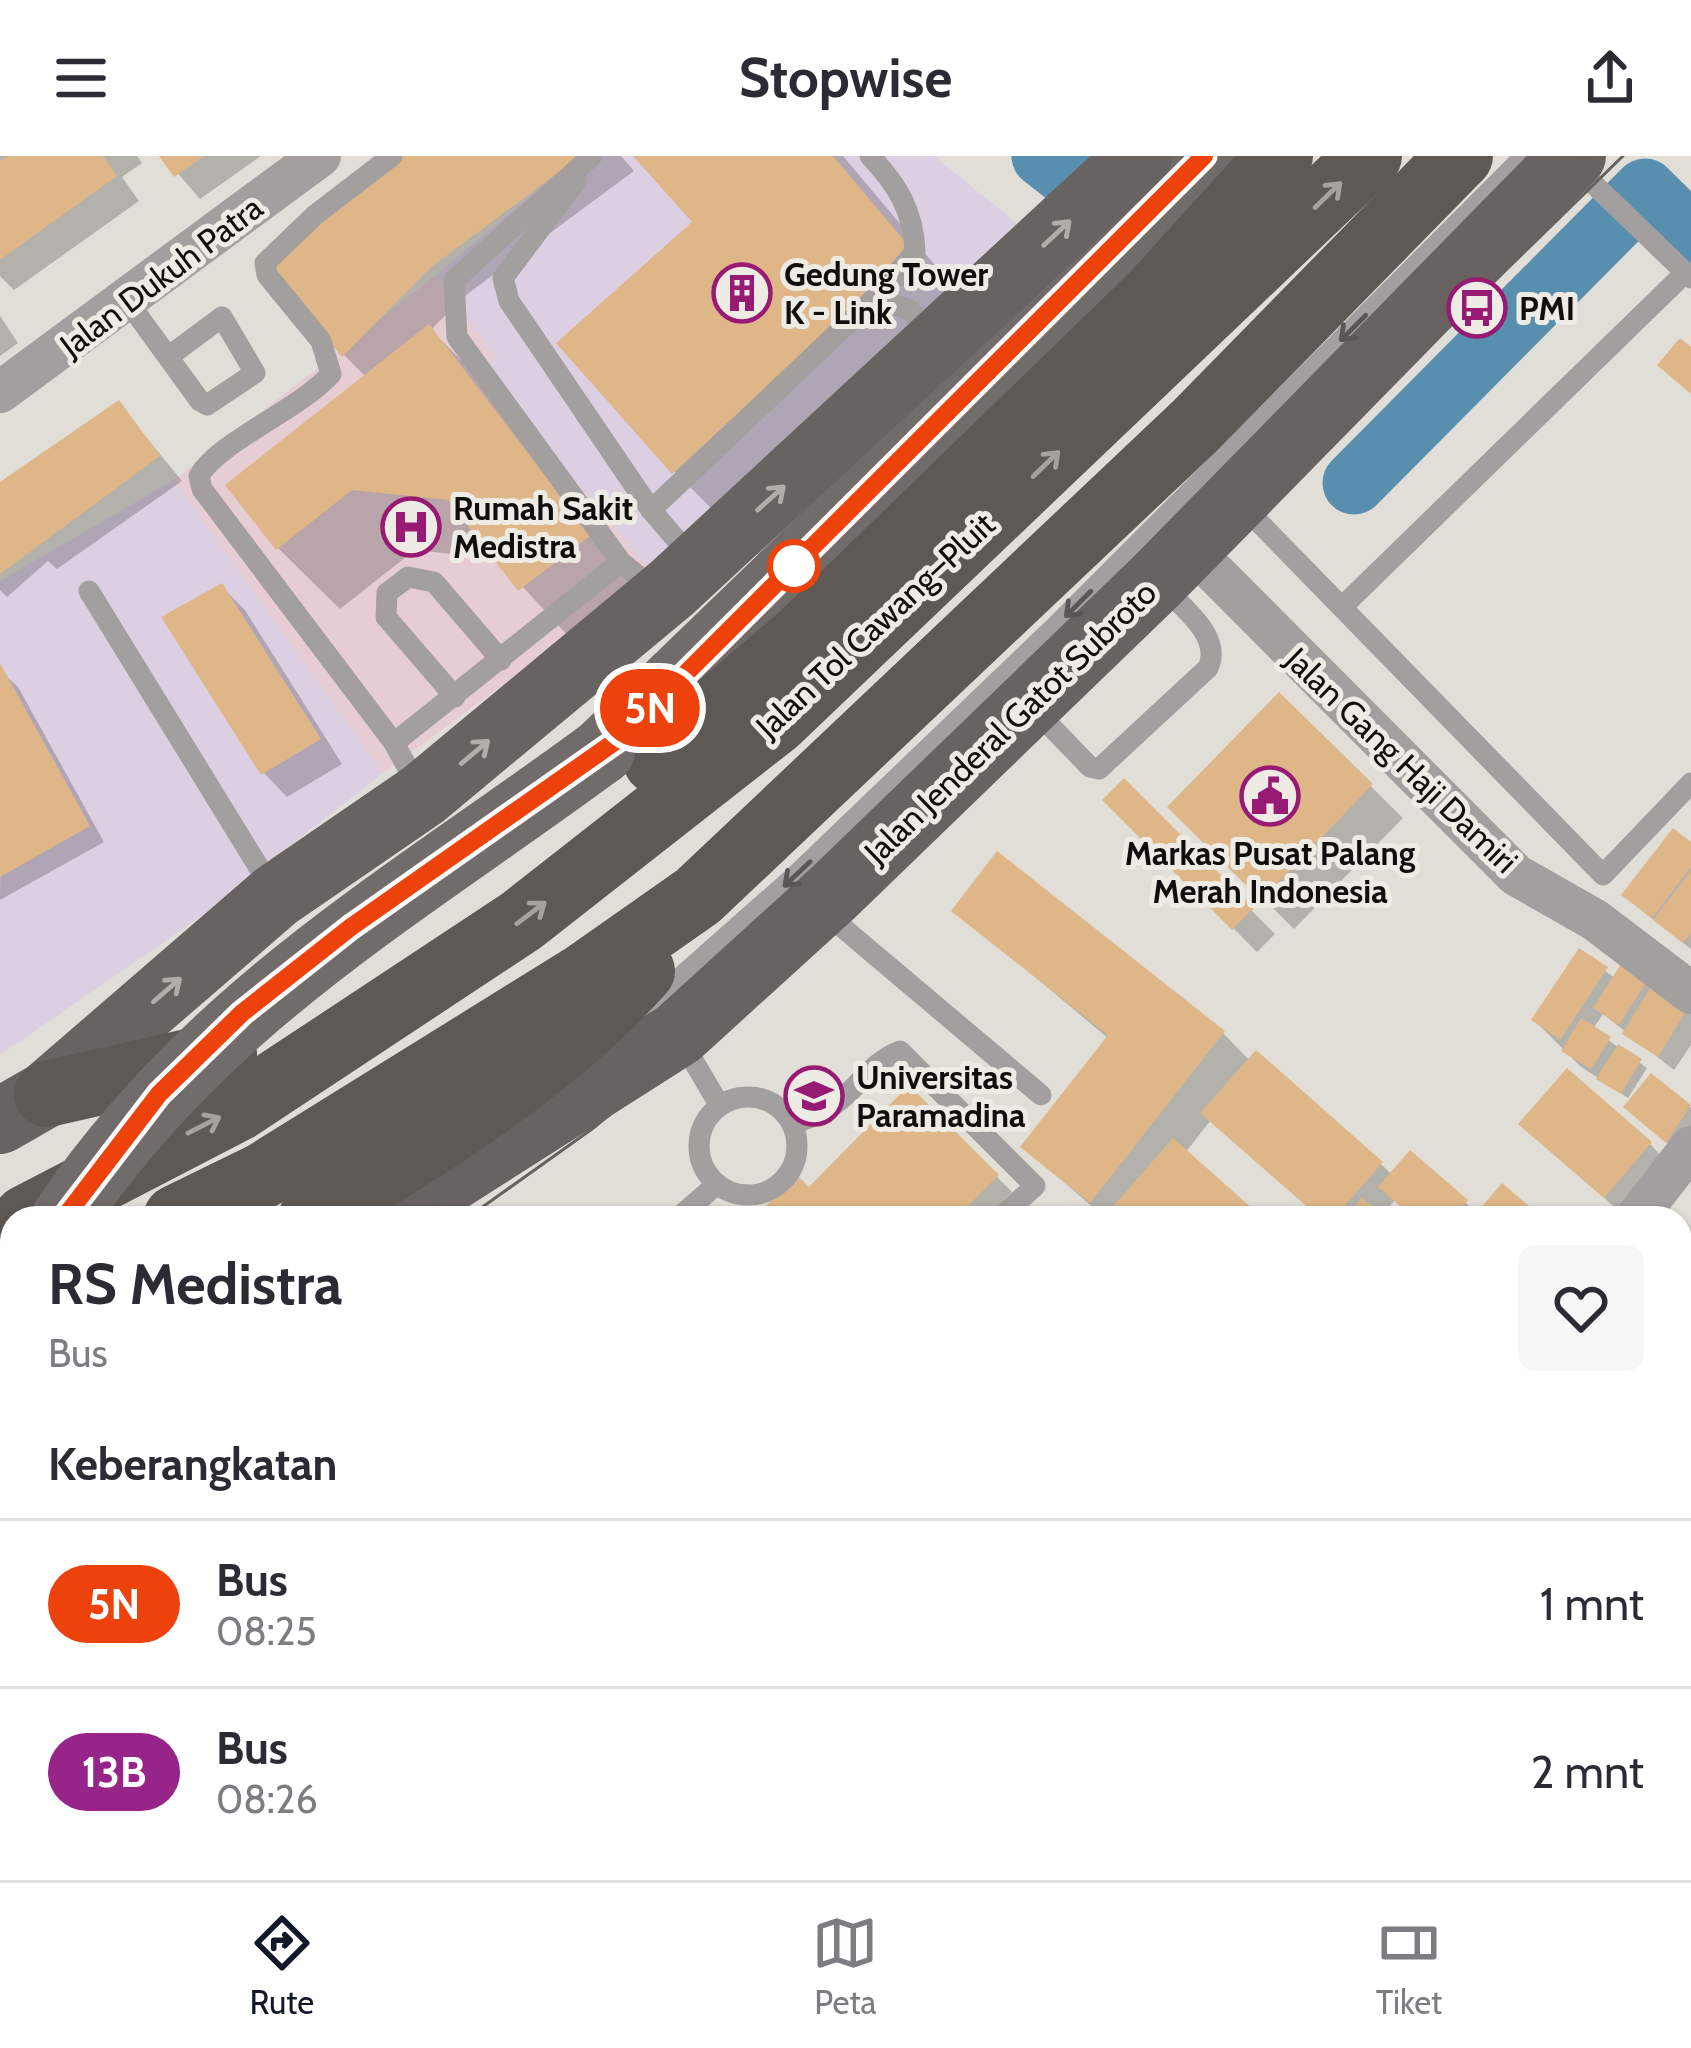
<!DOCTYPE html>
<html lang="id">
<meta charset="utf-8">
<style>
:root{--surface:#fff;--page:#f7f7f7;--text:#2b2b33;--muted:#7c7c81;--line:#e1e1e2;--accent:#111827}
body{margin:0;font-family:Cabin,sans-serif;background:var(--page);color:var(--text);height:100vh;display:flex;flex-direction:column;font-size:45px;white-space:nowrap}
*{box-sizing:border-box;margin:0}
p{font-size:39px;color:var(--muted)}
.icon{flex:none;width:66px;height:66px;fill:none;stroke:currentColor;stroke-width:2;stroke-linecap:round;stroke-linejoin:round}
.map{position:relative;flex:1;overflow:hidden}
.side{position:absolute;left:0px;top:1050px;width:1692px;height:675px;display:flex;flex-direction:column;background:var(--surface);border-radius:36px 36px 0 0;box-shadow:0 3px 9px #0004}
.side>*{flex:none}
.badge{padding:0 24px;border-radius:39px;font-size:42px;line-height:78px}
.map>.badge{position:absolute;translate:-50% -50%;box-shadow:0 0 0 6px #fff}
h2{padding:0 48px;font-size:45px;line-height:108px}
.round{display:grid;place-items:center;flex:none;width:126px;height:126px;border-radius:18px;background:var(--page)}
.head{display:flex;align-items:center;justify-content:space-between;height:204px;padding:0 48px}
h1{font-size:57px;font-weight:800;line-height:90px}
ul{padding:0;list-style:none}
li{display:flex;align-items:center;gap:36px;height:168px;padding:0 48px;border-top:3px solid var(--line)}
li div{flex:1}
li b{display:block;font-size:45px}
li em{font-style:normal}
li .badge{min-width:132px;font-weight:700;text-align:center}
header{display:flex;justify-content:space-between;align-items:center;height:156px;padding:0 48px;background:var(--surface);font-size:54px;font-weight:800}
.dock{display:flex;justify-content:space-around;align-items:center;height:168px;border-top:3px solid var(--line);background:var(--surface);font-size:33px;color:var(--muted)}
.dock a{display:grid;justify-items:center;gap:6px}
.dock .on{color:var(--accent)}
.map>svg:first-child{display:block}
.commercial{fill:#dccfe2}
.medical{fill:#e6cdd4}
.green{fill:#abc9af}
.shadow{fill:#0003}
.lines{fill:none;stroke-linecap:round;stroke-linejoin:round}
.river{stroke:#588faf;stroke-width:63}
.building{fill:#deb688}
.service{stroke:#a29f9e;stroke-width:21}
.minor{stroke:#a29f9e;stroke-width:42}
.tertiary{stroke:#a29f9e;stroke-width:51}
.primary{stroke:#716b69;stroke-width:66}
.trunk{stroke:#686260;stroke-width:66}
.motorway{stroke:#5f5956;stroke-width:66}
.tram{stroke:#64635f;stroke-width:3}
.primary-bridge{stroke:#716b69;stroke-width:66}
.oneway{stroke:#a6a29e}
.oneway2{stroke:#b2ada9}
.oneway3{stroke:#595756}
.line-casing{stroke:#fff;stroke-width:27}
.line{stroke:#ee420d;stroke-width:18}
.stop-dot{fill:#fff;stroke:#ee420d;stroke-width:6}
.labels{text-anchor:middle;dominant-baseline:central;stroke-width:10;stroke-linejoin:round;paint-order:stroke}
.poi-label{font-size:33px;font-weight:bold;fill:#100f0d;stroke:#eeebe5;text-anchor:start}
.street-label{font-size:33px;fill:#100f0d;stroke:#eeebe5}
</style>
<header><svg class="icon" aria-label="menu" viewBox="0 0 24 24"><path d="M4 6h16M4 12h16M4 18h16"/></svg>Stopwise<svg class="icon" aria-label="share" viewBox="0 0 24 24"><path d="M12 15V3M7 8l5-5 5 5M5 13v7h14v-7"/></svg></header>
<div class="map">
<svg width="1691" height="1724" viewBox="0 0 1691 1724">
<rect width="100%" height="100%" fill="#e0ded7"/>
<g class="commercial">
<path d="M578 0H934L1034 81 654 418 480 211 496 200 435 120Z"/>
<path d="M174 324 383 617 190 768 0 899V425Z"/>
</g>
<path class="medical" d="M435 120 497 201 481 212 654 418 383 617 174 324Z"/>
<path class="green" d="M12 1500V1713L510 1715 502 1724H0V1519Z"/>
<g class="shadow">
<path d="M0 0H137L142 7 122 21 139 45 14 134 0 120Z"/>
<path d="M163 0H261L200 43Z"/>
<path d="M406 0H621L634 15 462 142 431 174 490 233 650 442 582 495 497 403 415 394 340 453 278 392 366 221 344 199Z"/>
<path d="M637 0H843L999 185 762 403 675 316 561 188 696 67Z"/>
<path d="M0 160 18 187 0 200Z"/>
<path d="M119 248 182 325 57 413 48 405 7 441 0 434V329Z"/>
<path d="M221 430 245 454 342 608 287 641 264 617Z"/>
<path d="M2 516 18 531 104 686 0 744Z"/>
<path d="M1279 540 1403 662 1294 773 1171 651Z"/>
<path d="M1124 626 1275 778 1257 796 1106 644Z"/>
<path d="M1691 690V793L1641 754Z"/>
<path d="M955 754 1223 877 1250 905 1256 898 1393 1019 1466 1047 1478 1059 1538 1062H1416L1395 1044 1381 1059 1385 1062H1321L1211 964 1185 997 1259 1062H1105L1024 991 1109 883Z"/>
<path d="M1580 796 1616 823 1627 804 1691 844V889L1674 914 1603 858 1593 873 1647 912 1628 942 1580 910 1534 864Z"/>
<path d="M1652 921 1691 952V990L1683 1000 1643 966Z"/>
<path d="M909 933 1012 1036 987 1062H768L809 1035Z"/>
<path d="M1650 988 1673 1012 1627 1062 1546 991Z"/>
<path d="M1691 1079V1100L1682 1091Z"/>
<path d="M1680 1116 1691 1123V1209L1680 1202Z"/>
<path d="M1680 1211 1691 1222V1238L1680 1254Z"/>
<path d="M1691 1397V1415L1683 1407Z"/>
<path d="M1680 1430 1691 1441V1517L1680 1508Z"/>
<path d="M505 1713H566L557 1724H518Z"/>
<path d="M584 1713H652L669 1724H596Z"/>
<path d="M794 1713 805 1724H782Z"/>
<path d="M883 1713H978L988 1724H872Z"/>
<path d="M1107 1713H1214L1232 1724H1168L1161 1716 1153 1724H1118Z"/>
<path d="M1278 1713H1365L1381 1724H1293Z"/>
<path d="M1547 1713H1600L1618 1724H1558Z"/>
<path d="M1678 1714 1691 1722V1724H1671Z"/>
</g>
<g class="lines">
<g class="river">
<path d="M1043 0 1075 25"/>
<path d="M1354 327 1645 34 1691 79"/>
</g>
</g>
<g class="building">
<path d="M7 0H103L117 20 0 104V5Z"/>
<path d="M159 0H204L174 21Z"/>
<path d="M401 0H580L431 111 342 201 268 111Z"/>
<path d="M633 0H833L914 96 672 318 556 187 692 66Z"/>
<path d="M429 168 591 379 518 435 448 344 352 334 276 394 225 329Z"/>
<path d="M1680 182 1691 191V238L1657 209Z"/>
<path d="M119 244 160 300 0 418V326Z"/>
<path d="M222 427 321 583 261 619 161 461Z"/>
<path d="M0 507 90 670 0 721Z"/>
<path d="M1279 536 1373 628 1261 744 1167 651Z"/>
<path d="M1124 622 1254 752 1232 774 1102 644Z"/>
<path d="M1673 672 1691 686V711L1652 762 1621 739Z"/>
<path d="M997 695 1225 875 1090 1047 1020 991 1108 879 951 755Z"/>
<path d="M1691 715V777L1683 787 1653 764Z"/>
<path d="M1579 792 1608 811 1560 884 1531 864Z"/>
<path d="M1626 800 1652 817 1619 869 1593 852Z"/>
<path d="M1658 819 1691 847 1658 901 1622 878Z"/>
<path d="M1581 862 1611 881 1591 913 1561 895Z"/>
<path d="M1618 888 1642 903 1621 938 1596 923Z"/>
<path d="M1256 894 1383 1006 1334 1062H1320L1200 957Z"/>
<path d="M1567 912 1652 986 1604 1042 1518 968Z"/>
<path d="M1651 917 1691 949 1666 987 1623 951Z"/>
<path d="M909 929 999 1019 956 1062H764L759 1057 797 1019 809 1031Z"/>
<path d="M1173 982 1263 1062H1119L1110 1054Z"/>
<path d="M1410 994 1468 1044 1453 1062H1414L1378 1031Z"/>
<path d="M1502 1027 1543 1062H1472Z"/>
<path d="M1361 1042 1391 1062H1347Z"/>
<path d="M1680 1113 1691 1120 1687 1200 1680 1196Z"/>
<path d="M1691 1443V1519L1680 1509V1455Z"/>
<path d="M1680 1576 1691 1584V1633L1680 1625Z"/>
<path d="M606 1713H650L640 1724H596Z"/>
<path d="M879 1713H947L935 1724H867Z"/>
<path d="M962 1713H981L991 1724H951Z"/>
<path d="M989 1713H1060L1046 1724H997Z"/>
<path d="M1153 1713H1215L1204 1724H1164Z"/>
<path d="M1311 1713H1371L1378 1717 1373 1724H1304Z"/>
<path d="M1385 1713H1449L1464 1724H1401Z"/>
<path d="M1543 1713H1604L1597 1724H1559Z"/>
</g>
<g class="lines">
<g class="service">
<path d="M392 0 315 59 265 107 267 119 321 185 331 218C299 254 218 286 199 320L202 333 394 587 420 634"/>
<path d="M592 0 454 124 457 181 621 406 643 424 662 430"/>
<path d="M1575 10 1691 122"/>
<path d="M576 25 503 122 509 145 651 354 692 402"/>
<path d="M895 119 984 127"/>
<path d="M873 143 908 153 937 182"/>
<path d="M128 146 200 245 207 249 255 217 222 161 168 201"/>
<path d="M1241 348 1603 719 1691 627"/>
<path d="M651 354 881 136 915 96C914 56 897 28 870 0"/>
<path d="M89 435 274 736"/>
<path d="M1342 451 1686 116"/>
<path d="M455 541 386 461 387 437 408 421 434 426 501 504"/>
<path d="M1035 554 1090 611 1099 613 1208 512C1223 480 1181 450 1161 429"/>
<path d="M394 587 621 406"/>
<path d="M823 755 1041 939"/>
<path d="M647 851 793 722 1060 466 1525 0"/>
<path d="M681 884 720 950"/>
<circle cx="748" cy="990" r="49"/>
<path d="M793 967C854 952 860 910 900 895L1035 1030 1000 1062"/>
<path d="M678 1062 716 1029"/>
</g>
<g class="minor">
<path d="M0 236 320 0"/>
<path d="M1189 391 1516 719 1595 764 1691 837"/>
<path d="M1636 1062 1691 991"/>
<path d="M1680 1272 1691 1254"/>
<path d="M1680 1376 1691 1363"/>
<path d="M1680 1654 1691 1639"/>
<path d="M152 1713 165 1724"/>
<path d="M1069 1724 1081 1713"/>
<path d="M1631 1724 1639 1713"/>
</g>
<path class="tertiary" d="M1236 1713 1250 1724"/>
<g class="primary">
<path d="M602 595 857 349 1204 0"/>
<path d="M0 1446 12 1424"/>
</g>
<g class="trunk">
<path d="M0 965 47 938 276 740 423 639 672 432 1139 0"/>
<path d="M389 1062 678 878 834 736 1157 424 1573 0"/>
<path d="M0 1275 12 1269"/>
</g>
<g class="motorway">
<path d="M656 605 803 479 1154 139 1280 0"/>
<path d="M47 938 224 898"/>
<path d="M26 1062 238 952 521 765 775 566 1369 0"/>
<path d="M176 1062 262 1020 584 820 698 740 1195 270 1460 0"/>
<path d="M311 1062C428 990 549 918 642 815"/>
<path d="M0 1149 12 1143"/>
<path d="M0 1220 12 1214"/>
</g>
<g class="tram">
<path d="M414 1062 576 952 766 796 1587 0"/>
<path d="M467 1062 592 973 784 817 1623 0"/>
<path d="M0 1300 12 1294"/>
<path d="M0 1331 12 1325"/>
</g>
<path class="primary-bridge" d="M64 1062C209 849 400 744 602 595"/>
</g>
<defs><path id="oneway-shaft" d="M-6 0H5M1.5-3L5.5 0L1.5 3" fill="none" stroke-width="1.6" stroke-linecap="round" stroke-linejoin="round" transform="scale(3)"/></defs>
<g class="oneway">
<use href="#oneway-shaft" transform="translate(1328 39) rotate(-44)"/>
<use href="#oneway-shaft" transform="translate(1046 308) rotate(-44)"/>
<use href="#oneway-shaft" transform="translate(531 757) rotate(-37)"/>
<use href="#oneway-shaft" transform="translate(204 969) rotate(-27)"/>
</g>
<g class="oneway2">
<use href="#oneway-shaft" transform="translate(1057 77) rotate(-43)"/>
<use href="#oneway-shaft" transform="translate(771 342) rotate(-42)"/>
<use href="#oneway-shaft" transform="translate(475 596) rotate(-40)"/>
<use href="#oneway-shaft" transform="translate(167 834) rotate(-41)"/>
</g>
<g class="oneway3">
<use href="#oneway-shaft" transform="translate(1353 172) rotate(135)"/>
<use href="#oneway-shaft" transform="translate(1078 448) rotate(135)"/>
<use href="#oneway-shaft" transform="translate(797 718) rotate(137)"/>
</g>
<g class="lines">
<g class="line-casing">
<path id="line" d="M64 1062 159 938 242 857 351 771 623 580 1204 0"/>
</g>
<use href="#line" class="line"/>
</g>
<defs>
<g id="building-ring" transform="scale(3)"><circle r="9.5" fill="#eeebe5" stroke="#971a73" stroke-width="1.5"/><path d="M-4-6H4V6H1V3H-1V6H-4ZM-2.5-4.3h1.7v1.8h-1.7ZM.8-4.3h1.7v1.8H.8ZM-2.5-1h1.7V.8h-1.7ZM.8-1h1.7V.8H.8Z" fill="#971a73"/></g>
<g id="bus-ring" transform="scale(3)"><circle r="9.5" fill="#eeebe5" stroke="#971a73" stroke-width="1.5"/><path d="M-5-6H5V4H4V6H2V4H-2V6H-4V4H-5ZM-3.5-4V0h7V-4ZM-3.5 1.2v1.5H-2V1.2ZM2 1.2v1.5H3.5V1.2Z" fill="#971a73"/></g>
<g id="hospital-ring" transform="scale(3)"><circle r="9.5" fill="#eeebe5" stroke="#971a73" stroke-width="1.5"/><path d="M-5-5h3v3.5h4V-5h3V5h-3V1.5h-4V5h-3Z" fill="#971a73"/></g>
<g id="civic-ring" transform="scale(3)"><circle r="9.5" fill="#eeebe5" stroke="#971a73" stroke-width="1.5"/><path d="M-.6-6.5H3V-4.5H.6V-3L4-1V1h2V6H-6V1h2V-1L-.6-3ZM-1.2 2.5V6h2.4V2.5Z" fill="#971a73"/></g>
<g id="university-ring" transform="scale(3)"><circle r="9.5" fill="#eeebe5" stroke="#971a73" stroke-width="1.5"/><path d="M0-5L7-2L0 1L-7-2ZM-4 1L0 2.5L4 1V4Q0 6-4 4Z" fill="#971a73"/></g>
</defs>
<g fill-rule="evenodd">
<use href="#building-ring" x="742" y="137"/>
<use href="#bus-ring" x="1477" y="152"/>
<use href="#hospital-ring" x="411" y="371"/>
<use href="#civic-ring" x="1270" y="640"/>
<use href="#university-ring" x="814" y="940"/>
</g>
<circle class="stop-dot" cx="794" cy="410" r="24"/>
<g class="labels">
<g class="poi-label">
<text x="784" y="118">Gedung Tower<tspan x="784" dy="38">K - Link</tspan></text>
<text x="1519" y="152">PMI</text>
<text x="453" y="352">Rumah Sakit<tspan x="453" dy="38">Medistra</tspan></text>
<text x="1270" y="697" text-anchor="middle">Markas Pusat Palang<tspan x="1270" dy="38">Merah Indonesia</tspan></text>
<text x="856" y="921">Universitas<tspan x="856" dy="38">Paramadina</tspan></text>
</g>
<g class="street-label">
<text transform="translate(161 120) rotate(-37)">Jalan Dukuh Patra</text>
<text transform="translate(875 469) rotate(-43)">Jalan Tol Cawang–Pluit</text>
<text transform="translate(1010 566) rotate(-44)">Jalan Jenderal Gatot Subroto</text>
<text transform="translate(1402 604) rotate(44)">Jalan Gang Haji Damiri</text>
</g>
</g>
</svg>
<b class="badge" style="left:650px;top:552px;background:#ee420d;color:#fff">5N</b>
<section class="side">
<div class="head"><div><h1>RS Medistra</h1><p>Bus</p></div><a class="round"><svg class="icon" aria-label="heart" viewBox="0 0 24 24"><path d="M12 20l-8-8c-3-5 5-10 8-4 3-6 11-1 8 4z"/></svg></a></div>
<h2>Keberangkatan</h2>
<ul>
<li><span class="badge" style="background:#ee420d;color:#fff">5N</span><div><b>Bus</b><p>08:25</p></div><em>1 mnt</em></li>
<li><span class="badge" style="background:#972489;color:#fff">13B</span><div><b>Bus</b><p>08:26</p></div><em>2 mnt</em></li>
</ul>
</section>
</div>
<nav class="dock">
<a class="on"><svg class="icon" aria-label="directions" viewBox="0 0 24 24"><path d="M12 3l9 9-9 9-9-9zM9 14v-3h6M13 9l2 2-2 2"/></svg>Rute</a>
<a><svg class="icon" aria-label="map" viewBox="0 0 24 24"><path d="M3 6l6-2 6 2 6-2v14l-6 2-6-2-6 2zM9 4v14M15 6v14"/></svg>Peta</a>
<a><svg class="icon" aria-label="tickets" viewBox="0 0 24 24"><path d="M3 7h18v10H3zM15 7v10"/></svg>Tiket</a>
</nav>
